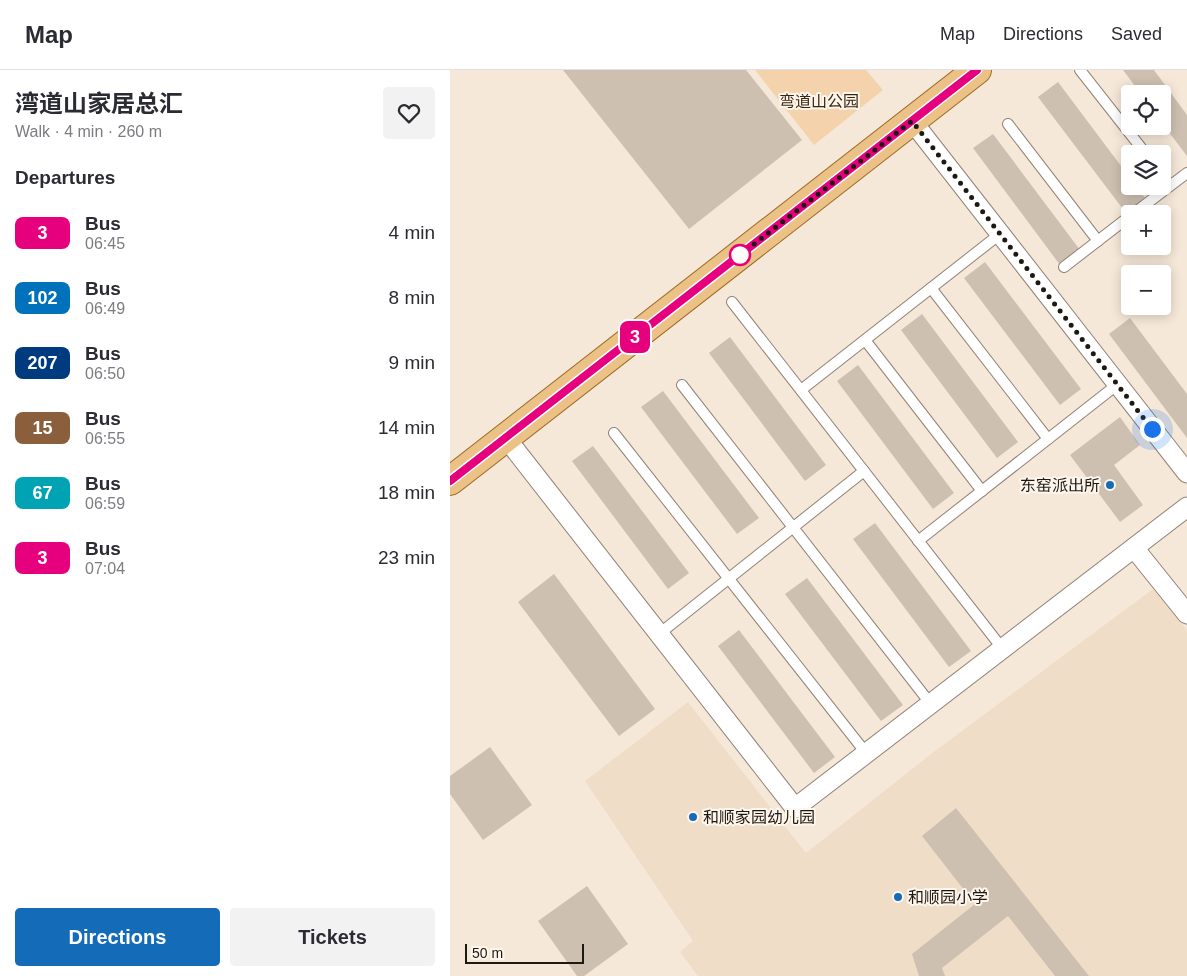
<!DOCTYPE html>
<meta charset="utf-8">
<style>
:root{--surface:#fff;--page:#f2f2f3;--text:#2b2b33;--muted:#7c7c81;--line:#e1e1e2;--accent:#146bb8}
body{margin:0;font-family:Arial,"Noto Sans SC",sans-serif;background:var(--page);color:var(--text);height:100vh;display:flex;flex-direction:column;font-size:19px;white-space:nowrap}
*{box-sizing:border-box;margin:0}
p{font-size:16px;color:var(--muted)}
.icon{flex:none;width:28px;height:28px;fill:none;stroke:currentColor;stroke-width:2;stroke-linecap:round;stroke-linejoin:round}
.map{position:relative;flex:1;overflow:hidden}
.side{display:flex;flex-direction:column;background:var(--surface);width:450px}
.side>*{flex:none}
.badge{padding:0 10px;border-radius:8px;font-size:18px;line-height:32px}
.buttons{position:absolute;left:671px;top:15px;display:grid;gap:10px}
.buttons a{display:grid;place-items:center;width:50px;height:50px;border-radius:5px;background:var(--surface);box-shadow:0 2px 12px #0003;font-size:25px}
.scale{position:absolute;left:15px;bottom:12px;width:119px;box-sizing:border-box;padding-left:5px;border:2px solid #1c1812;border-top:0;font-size:14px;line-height:18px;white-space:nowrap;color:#1c1812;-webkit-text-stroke:4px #fef6ec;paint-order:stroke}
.you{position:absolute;width:25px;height:25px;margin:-12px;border:4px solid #fff;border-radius:50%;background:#1a73e8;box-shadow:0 0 0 8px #1a73e833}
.map>.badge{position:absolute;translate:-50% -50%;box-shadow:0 0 0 2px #fff}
h2{padding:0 15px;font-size:19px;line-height:45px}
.round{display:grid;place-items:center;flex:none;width:52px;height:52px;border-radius:5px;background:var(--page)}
.overview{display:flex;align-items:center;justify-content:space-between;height:85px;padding:0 15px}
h1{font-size:24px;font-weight:700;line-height:38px}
.button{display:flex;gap:10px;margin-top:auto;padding:10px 15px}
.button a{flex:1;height:58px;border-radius:5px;background:var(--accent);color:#fff;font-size:20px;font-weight:700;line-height:58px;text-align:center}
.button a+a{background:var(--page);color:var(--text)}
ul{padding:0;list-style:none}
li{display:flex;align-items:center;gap:15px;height:65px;padding:0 15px}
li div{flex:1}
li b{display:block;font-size:19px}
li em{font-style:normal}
li .badge{min-width:55px;font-weight:700;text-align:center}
header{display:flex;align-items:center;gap:30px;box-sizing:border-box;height:70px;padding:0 25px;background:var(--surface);border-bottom:1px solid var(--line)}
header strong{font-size:24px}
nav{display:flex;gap:28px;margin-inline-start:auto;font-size:18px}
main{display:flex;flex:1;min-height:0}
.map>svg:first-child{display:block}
.built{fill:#f0ddc7}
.green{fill:#f4d3ac}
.building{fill:#cdc0b1}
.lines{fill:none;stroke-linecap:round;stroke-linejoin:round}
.service-casing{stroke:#908375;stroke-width:12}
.minor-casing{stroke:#908375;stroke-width:21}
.primary-casing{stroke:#9a6b27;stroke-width:30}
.service{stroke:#fff;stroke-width:10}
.minor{stroke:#fff;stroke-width:19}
.primary{stroke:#ebc185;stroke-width:28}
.line-casing{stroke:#fff;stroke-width:11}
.line{stroke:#e6007e;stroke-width:8}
.walk{stroke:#1c1812;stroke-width:5;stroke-dasharray:0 9}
.stop-dot{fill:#fff;stroke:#e6007e;stroke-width:2.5}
.poi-dot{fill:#146bb8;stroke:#fef6ec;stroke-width:2}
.labels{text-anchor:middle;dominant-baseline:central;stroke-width:4;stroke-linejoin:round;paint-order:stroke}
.park-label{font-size:16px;fill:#39270f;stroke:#fef6ec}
.poi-label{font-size:16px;fill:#1c1812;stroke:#fef6ec;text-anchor:start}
</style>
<header>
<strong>Map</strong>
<nav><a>Map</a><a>Directions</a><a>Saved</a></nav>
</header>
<main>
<section class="side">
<div class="overview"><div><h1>湾道山家居总汇</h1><p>Walk · 4 min · 260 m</p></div><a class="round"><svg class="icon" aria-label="heart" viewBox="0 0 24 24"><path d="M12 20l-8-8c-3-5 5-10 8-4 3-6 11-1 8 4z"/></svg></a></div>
<h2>Departures</h2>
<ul>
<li><span class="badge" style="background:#e6007e;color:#fff">3</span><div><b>Bus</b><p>06:45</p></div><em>4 min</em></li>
<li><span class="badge" style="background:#0072bc;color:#fff">102</span><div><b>Bus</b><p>06:49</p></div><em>8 min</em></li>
<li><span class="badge" style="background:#003b80;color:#fff">207</span><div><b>Bus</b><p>06:50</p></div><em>9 min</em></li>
<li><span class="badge" style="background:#8b5e3c;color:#fff">15</span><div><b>Bus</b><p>06:55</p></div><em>14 min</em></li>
<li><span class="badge" style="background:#00a3b4;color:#fff">67</span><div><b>Bus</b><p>06:59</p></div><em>18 min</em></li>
<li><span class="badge" style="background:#e6007e;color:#fff">3</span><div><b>Bus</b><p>07:04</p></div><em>23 min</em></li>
</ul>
<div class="button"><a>Directions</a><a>Tickets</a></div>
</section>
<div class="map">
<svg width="737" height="906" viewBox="0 0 737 906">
<rect width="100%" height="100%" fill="#f6e8d8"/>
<path class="built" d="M703 519 737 560V906H248L230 882 243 871 135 711 238 632 356 783 481 684Z"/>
<path class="green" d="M305 0H416L433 20 364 75Z"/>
<g class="building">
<path d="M113 0H296L352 70 239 159Z"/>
<path d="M673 0H704L737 45V86L712 53V24H691Z"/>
<path d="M608 12 680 108V116H686L698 132 679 147 588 27Z"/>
<path d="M543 64 633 184 613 199 523 78Z"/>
<path d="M535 192 631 319 610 335 514 208Z"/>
<path d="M472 244 568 372 547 388 451 260Z"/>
<path d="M680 248 737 324V368L659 264Z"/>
<path d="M280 267 376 395 355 411 259 283Z"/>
<path d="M408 295 504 423 483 439 387 311Z"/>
<path d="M213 321 309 448 287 464 191 337Z"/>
<path d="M670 347 690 375 664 395 693 435 670 452 620 385Z"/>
<path d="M143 376 239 503 218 519 122 391Z"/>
<path d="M425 453 521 581 499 597 403 469Z"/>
<path d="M104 504 205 639 169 666 68 532Z"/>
<path d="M357 508 453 635 431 651 335 524Z"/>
<path d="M289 560 385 687 364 703 268 576Z"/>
<path d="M40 677 82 735 33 770 0 724V706Z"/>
<path d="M506 738 639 906H605L558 846 492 898 495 906H469L462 884 525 834 472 766Z"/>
<path d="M137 816 178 874 134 906H127L88 851Z"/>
</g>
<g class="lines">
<g class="service-casing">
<g id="service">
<path d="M630 0 696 84"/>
<path d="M558 54 648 171"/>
<path d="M712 105 720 115"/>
<path d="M683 144 737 103"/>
<path d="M614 197 680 146"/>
<path d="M481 218 598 369"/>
<path d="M282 232 552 578"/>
<path d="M415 270 532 421"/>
<path d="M232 315 480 633"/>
<path d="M351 320 550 164"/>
<path d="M164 363 416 683"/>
<path d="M468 471 668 314"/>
<path d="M209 564 414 401"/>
</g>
</g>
<g class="minor-casing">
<g id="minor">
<path d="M462 51 737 403"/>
<path d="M56 368 345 738 737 437"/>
<path d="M684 478 737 544"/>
</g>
</g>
<g class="primary-casing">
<path id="primary" d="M0 411 527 0"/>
</g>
<use href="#service" class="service"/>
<use href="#minor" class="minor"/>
<use href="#primary" class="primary"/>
</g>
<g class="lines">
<g class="line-casing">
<path id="line" d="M0 411 527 0"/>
</g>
<use href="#line" class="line"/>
<path class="walk" d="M290 185 462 51 702 359"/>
</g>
<circle class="stop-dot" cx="290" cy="185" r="10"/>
<g class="poi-dot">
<circle cx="660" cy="415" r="5"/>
<circle cx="243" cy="747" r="5"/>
<circle cx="448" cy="827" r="5"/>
</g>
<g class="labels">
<g class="park-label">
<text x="369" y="31">弯道山公园</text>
</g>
<g class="poi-label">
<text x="650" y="415" text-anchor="end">东窑派出所</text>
<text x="253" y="747">和顺家园幼儿园</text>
<text x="458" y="827">和顺园小学</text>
</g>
</g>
</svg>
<div class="buttons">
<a><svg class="icon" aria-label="locate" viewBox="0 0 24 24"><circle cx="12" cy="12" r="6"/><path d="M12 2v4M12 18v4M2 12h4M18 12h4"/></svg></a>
<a><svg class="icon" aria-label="layers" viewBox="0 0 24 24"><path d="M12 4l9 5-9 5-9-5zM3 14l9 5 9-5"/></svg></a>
<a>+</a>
<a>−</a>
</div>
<div class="scale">50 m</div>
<div class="you" style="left:702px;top:359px"></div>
<b class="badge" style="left:185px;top:267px;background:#e6007e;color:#fff">3</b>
</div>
</main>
